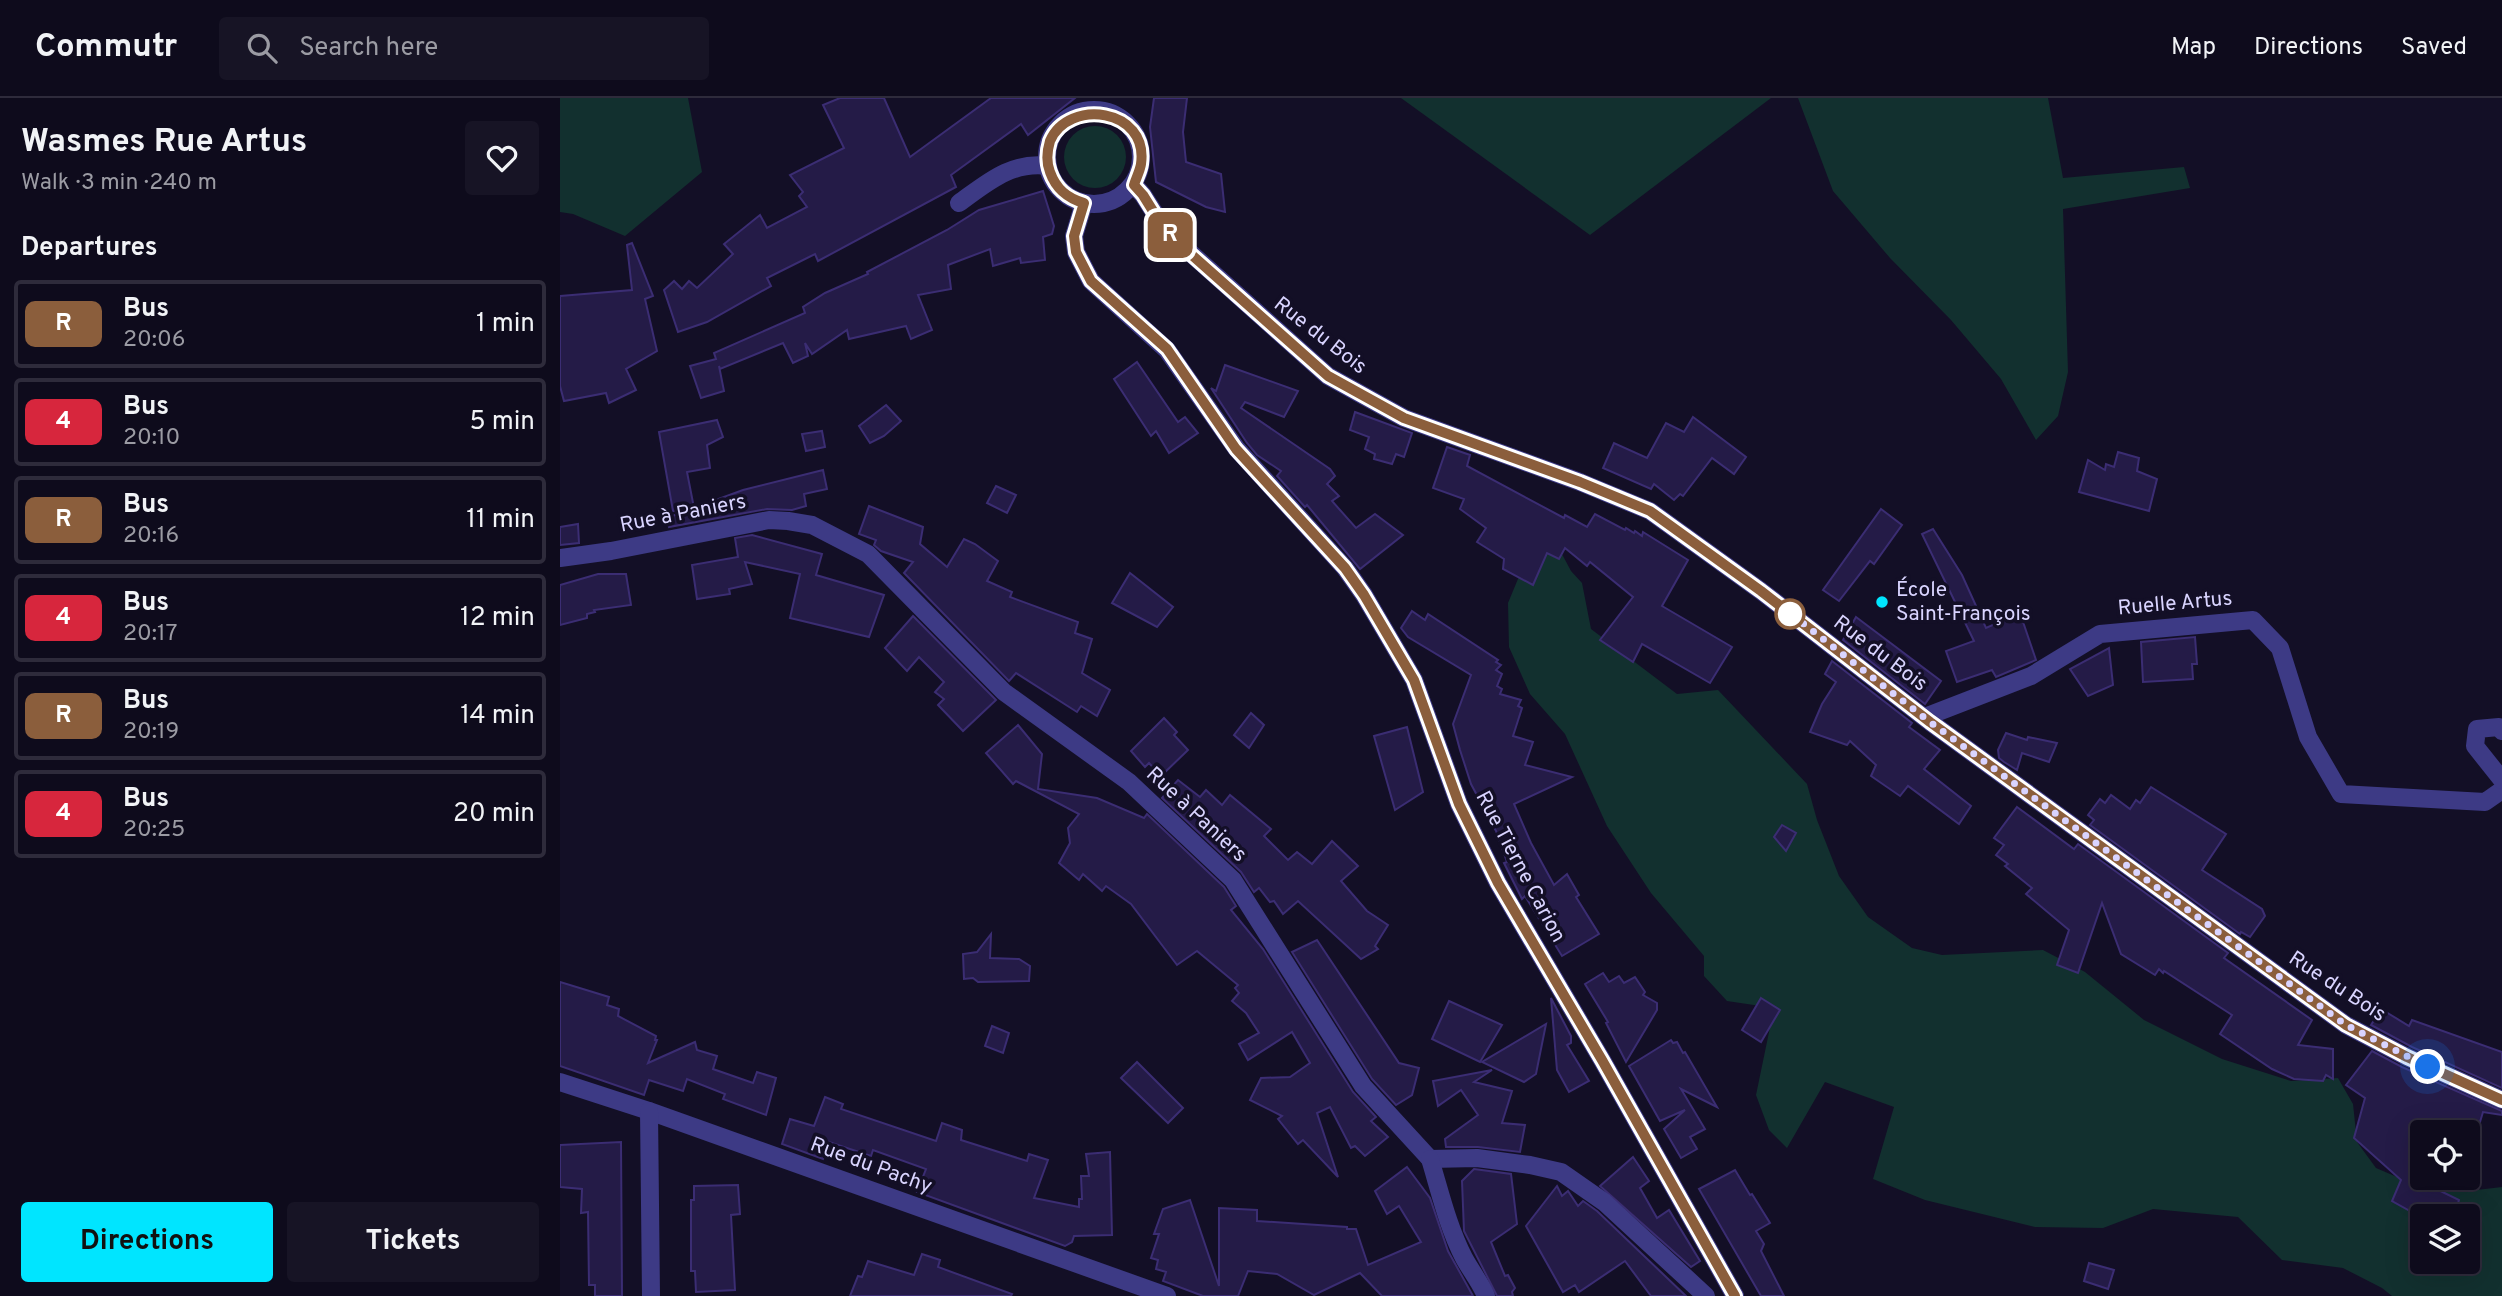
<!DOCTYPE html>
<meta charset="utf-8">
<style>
:root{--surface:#0e0b1c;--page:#171425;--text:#f1f3f6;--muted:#9b9ba3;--line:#2e2b3b;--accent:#00e5ff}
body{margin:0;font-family:Overpass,sans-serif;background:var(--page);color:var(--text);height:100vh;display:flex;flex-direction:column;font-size:26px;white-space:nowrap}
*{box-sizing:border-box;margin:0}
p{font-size:23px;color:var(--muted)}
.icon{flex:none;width:38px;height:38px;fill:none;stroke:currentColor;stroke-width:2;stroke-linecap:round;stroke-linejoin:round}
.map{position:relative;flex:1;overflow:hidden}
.sheet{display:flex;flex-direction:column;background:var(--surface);width:560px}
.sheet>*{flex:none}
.badge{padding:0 14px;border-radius:10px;font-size:24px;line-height:46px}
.fabs{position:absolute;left:1850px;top:1022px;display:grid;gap:14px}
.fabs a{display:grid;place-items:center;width:70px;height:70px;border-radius:7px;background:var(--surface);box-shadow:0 7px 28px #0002,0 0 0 2px var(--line);font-size:35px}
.you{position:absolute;width:35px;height:35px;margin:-18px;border:5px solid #fff;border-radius:50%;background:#1a73e8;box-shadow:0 0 0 10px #1a73e833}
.map>.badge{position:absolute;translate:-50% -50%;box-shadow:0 0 0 4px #fff}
h2{padding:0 21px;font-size:26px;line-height:63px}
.round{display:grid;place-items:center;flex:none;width:74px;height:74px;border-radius:7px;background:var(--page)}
.overview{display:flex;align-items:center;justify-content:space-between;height:119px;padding:0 21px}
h1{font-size:33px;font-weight:700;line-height:52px}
.action{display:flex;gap:14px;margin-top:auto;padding:14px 21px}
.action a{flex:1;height:80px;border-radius:7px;background:var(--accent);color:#111;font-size:28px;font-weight:700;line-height:80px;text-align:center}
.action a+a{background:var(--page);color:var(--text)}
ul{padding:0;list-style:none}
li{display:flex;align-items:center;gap:21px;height:88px;margin:0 14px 10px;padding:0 7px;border:4px solid var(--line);border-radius:7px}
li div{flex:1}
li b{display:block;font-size:26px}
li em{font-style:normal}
li .badge{min-width:77px;font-weight:700;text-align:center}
header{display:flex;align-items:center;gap:42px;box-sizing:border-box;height:98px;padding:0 35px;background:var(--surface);border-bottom:2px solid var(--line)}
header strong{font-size:33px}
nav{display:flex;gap:38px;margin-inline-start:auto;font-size:24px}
.search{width:490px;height:63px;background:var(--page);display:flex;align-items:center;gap:18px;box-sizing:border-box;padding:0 24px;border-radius:7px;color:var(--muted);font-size:26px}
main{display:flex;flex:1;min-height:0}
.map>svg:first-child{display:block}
.green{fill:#12302f;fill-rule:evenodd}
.building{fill:#241b47;stroke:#3b2d73;stroke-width:2}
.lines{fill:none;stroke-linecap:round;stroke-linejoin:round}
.minor{stroke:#3d3a85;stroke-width:18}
.line-casing{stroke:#fff;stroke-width:16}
.line{stroke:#8b5e3c;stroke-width:10}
.walk{stroke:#d9d4ff;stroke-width:7;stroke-dasharray:0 12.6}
.poi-dot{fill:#00e5ff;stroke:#130f26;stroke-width:2.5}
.stop-dot{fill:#fff;stroke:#8b5e3c;stroke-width:3.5}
.labels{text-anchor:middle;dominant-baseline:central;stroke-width:7;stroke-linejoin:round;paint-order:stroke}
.street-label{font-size:21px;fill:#d9d4ff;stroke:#130f26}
.poi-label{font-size:21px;fill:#d9d4ff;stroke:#130f26;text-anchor:start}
</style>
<header>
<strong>Commutr</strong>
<div class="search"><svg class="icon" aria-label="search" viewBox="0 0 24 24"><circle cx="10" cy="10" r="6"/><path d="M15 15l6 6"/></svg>Search here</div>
<nav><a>Map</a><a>Directions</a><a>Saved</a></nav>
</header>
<main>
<section class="sheet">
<div class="overview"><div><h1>Wasmes Rue Artus</h1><p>Walk · 3 min · 240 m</p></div><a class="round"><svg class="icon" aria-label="heart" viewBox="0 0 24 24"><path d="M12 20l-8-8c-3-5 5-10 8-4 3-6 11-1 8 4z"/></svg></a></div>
<h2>Departures</h2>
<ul>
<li><span class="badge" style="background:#8b5e3c;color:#fff">R</span><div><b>Bus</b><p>20:06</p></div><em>1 min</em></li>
<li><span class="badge" style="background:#d7263d;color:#fff">4</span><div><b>Bus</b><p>20:10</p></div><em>5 min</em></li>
<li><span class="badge" style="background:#8b5e3c;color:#fff">R</span><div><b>Bus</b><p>20:16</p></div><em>11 min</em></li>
<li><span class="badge" style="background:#d7263d;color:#fff">4</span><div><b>Bus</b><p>20:17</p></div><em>12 min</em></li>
<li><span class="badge" style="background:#8b5e3c;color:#fff">R</span><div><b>Bus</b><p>20:19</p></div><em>14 min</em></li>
<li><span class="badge" style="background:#d7263d;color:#fff">4</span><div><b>Bus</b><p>20:25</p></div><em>20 min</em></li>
</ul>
<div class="action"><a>Directions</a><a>Tickets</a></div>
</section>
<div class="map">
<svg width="1942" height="1198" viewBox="0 0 1942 1198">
<rect width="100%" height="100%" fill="#130f26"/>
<g class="green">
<path d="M0 0H128L142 74 65 138 13 116 0 114Z"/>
<path d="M841 0H1211L1030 137Z"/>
<path d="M1238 0H1488L1503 80 1624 69 1630 90 1503 111 1508 274 1498 318 1476 342 1441 281 1391 222 1330 160 1273 93Z"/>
<circle cx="535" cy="59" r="31"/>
<path d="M995 443 1011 473 1022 485 1031 531 1117 596 1158 592 1247 686 1257 722 1279 778 1308 819 1352 850 1382 857 1483 852 1525 874 1584 922 1662 961 1731 983 1778 980 1793 1006 1797 1044 1816 1070 1844 1082 1908 1093 1942 1089V1198H1832L1822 1190 1783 1170 1722 1162 1678 1119 1593 1111 1543 1130 1475 1129 1365 1102 1313 1081 1334 1009 1265 984 1227 1050 1209 1032 1196 997 1214 910 1167 903 1144 878V858L1091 795 1047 728 1005 636 970 596 949 549 948 505 965 464ZM1862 1118H1908V1164H1862Z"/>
</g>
<g class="building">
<path d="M280 0H324L350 59 431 0H515L468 37 461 26 391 77 396 89 258 163 255 156 207 180 211 188 147 224 118 234 104 192 114 183 122 191 129 183 137 190 173 156 164 146 200 117 207 130 247 109 239 98 243 94 230 77 284 50 263 7Z"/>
<path d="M594 0H627L623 34 626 64 661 76 665 114 646 109 596 84 590 29Z"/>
<path d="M483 93 494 128 492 136 483 139 485 162 461 165 460 160 433 168 430 151 388 167 391 191 358 197 372 232 351 241 346 228 289 241 287 232 252 256 245 245 248 258 233 265 223 245 160 271 159 268 164 293 141 300 130 268 156 261 154 255 245 215 243 209 265 195 308 176 307 174 387 132 419 112Z"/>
<path d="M72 145 93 198 85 201 97 253 66 271 76 292 49 305 46 295 4 303 0 288V198L72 192 67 147Z"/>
<path d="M577 264 618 324 625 319 638 335 609 355 596 333 591 338 554 281Z"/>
<path d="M665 267 738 293 724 319 685 304 681 310 770 371 775 378 767 386 779 398 772 403 796 430 815 416 843 437 800 471 747 407 745 409 717 378 721 373 697 357 687 345 651 290 656 293Z"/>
<path d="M326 307 341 323 324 338 310 345 299 328Z"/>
<path d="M795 314 852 335 844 359 836 356 832 366 814 361 815 356 805 351 809 339 790 332Z"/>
<path d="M1133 319 1186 359 1174 376 1152 360 1123 398 1120 396 1114 402 1094 386 1091 391 1043 370 1054 345 1087 360 1106 325 1124 334Z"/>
<path d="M157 322 163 339 147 347 150 370 127 374 134 410 183 392 263 372 267 391 244 396 246 408 232 412 207 411 109 429 107 420 134 410 113 413 99 334Z"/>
<path d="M262 333 265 349 246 353 242 336Z"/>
<path d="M887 349 910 357 907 368 1004 420 1005 417 1027 429 1035 416 1065 432 1066 430 1074 435 1075 433 1082 438 1083 434 1128 462 1102 508 1172 549 1150 585 1082 546 1073 564 1040 542 1073 499 1030 464 1027 468 1005 450 999 461 987 455 973 487 943 471 944 461 917 444 926 430 900 411 904 401 873 390Z"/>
<path d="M1558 354 1579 360 1577 373 1597 381 1589 413 1519 394 1528 362 1545 372 1546 366 1554 369Z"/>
<path d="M436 388 456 397 447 415 427 405Z"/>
<path d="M309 408 363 429 360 446 387 469 404 441 415 446 438 463 427 483 452 494 450 499 518 524 515 535 532 541 522 575 550 592 537 618 521 608 517 614 456 575 449 583 344 475 353 464 321 453 314 447 316 442 299 436Z"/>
<path d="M1321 411 1342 427 1314 466 1310 463 1279 503 1263 492Z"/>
<path d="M18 426 19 445 0 447V429Z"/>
<path d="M1373 431 1402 477 1426 530 1460 515 1476 562 1436 579 1432 572 1397 584 1386 553 1414 543 1362 436Z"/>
<path d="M192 437 262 456 256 477 324 497 309 539 230 520 240 476 185 464 192 486 169 491 170 496 137 501 132 467 178 459 175 440Z"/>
<path d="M570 475 613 509 597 529 552 505Z"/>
<path d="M38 476H66L71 507 34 512 35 514 27 516V520L0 527V487Z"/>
<path d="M852 513 865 522 868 516 938 562 936 564 941 567 936 572 942 576 937 588 942 591 940 596 961 602 958 608 962 610 953 638 973 644 965 667 1012 679 954 706 971 745 994 787 1007 776 1019 797 1016 799 1039 836 1002 858 965 798 962 801 944 765 947 764 936 733 911 686 900 652 893 626 911 577 848 539 841 530Z"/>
<path d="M353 518 436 602 403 633 378 607 384 601 375 594 384 584 359 559 347 573 325 550Z"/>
<path d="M1296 519 1381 583 1365 606 1283 542Z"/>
<path d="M1635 539 1637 566H1632L1633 581 1583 584 1581 544Z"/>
<path d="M1549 550 1553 587 1528 598 1510 571Z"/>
<path d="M1272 563 1352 625 1349 629 1380 652 1364 671 1411 708 1399 726 1348 688 1340 698 1311 678 1316 667 1290 643 1287 647 1250 634 1262 606 1276 584 1265 576Z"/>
<path d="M691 615 704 627 689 650 674 637Z"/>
<path d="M604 620 617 634 614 637 628 652 601 678 589 665 585 669 571 653Z"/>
<path d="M458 627 482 656 478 691 537 700 584 720 587 716 664 789 676 808 671 812 703 851 793 994 816 1019 811 1023 828 1039 805 1058 795 1048 791 1050 770 1009 757 1015 778 1079 743 1042 738 1046 718 1021 722 1018 690 1002 701 980 730 979 750 965 732 934 688 962 679 946 699 935 686 915 672 903 679 895 675 890 678 887 637 853 617 867 571 806 546 788 542 793 523 776 519 782 499 765 510 745 508 730 519 716 456 683 453 686 426 655Z"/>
<path d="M847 629 863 694 835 712 814 638Z"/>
<path d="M1446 635 1467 642 1468 639 1497 645 1489 664 1462 655 1457 672 1444 664 1439 660 1438 652Z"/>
<path d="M618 682 640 699 646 692 662 707 670 697 711 731 704 738 728 762 737 754 752 766 772 743 798 768 781 783 807 813 828 827 815 848 818 851 801 861 738 803 723 816 714 803 710 804 699 790 694 794 681 774 602 700Z"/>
<path d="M1591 689 1666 736 1642 772 1702 811 1705 818 1690 839 1681 834 1680 836 1530 727 1534 722 1528 717 1540 701 1545 705 1551 697 1570 711 1576 702 1580 705Z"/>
<path d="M1457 709 1514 751 1518 746 1668 855 1664 860 1752 922 1738 947 1773 951V981L1766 977 1763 983 1734 981 1712 971 1660 936 1672 917 1604 873 1603 875 1599 871 1595 877 1561 856 1542 805 1518 875 1497 867 1509 832 1466 796 1472 790 1445 768 1448 766 1436 757 1444 747 1434 740Z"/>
<path d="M1222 727 1236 735 1226 753 1214 739Z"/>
<path d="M431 836 430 860 459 861 470 868 469 883 418 884 413 880 404 881 403 856 417 854Z"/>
<path d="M757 842 839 965 859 970 852 997 836 1007 812 981 732 854Z"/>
<path d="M1043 875 1049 884 1059 878 1064 885 1075 879 1085 894 1083 897 1097 905V912L1066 964 1046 925 1048 924 1025 886Z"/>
<path d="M0 884 49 899 47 907 59 911 58 918 96 938 95 942H97L88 965 135 944 137 952 157 958 153 971 193 985 197 974 216 980 206 1017 163 1001 165 996 127 981 123 993 89 982 84 997 0 968Z"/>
<path d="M991 900 1011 938V945L1007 947 1029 983 1009 994 997 972Z"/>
<path d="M1201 900 1220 912 1201 944 1182 932Z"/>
<path d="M889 903 942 927 920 964 872 941Z"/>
<path d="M1821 911 1849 928 1852 922 1942 954V990L1852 949 1811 927Z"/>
<path d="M986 926 976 976 964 984 922 964Z"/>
<path d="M432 928 449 935 443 955 425 948Z"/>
<path d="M1111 942 1113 945 1117 944 1123 955 1125 954 1157 1009 1121 991 1145 1031 1130 1039 1137 1051 1121 1060 1104 1031 1125 1012 1100 1023 1069 968Z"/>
<path d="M1812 953 1842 969 1942 1013V1017L1923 1014 1917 1034H1862V1084L1899 1102 1894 1118H1859L1832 1103 1841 1082 1794 1040 1805 1000 1786 987Z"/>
<path d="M577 964 623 1010 608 1025 561 980Z"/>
<path d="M932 972 914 984 952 993 942 1025 965 1027 960 1054 918 1049H886L885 1041 918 1017 901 992 878 1008 873 983Z"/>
<path d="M265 999 283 1006 281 1011 376 1043 382 1025 402 1032 401 1042 467 1063 469 1056 488 1062 474 1100 519 1109V1101H522L521 1078H529L526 1056 550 1054 552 1137 514 1138 512 1144 505 1148 357 1094 366 1071 313 1052 311 1058 269 1044 263 1061 222 1046 230 1021 254 1028Z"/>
<path d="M61 1044 62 1198H35V1187H29L28 1114 21 1115 22 1091 0 1089V1047Z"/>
<path d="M1073 1059 1089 1083 1080 1090 1097 1120 1109 1112 1140 1163 1131 1169 1040 1088Z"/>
<path d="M847 1069 870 1100 888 1153 913 1198H822L800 1175 754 1197 717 1176 688 1173 678 1198H643L603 1183 606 1174 596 1171 598 1162 591 1160 599 1136H594L603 1111 630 1102 659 1188V1110L697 1112V1123L787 1129V1131H796L808 1167 861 1144 839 1108 827 1116 815 1093Z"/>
<path d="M914 1071 951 1076 957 1126 931 1144 945 1178 948 1177 955 1190 952 1194 953 1198H937L904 1133 902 1083Z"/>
<path d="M1175 1072 1190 1097 1192 1096 1210 1125 1196 1133 1204 1146 1201 1153 1224 1198H1201L1139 1091Z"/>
<path d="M178 1087 180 1116 171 1117 175 1192 136 1194 135 1173H131V1102H134V1088Z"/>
<path d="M997 1088 1002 1098 1008 1093 1018 1108 1023 1103 1037 1113 1126 1198H1091L1065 1163 1019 1194 1015 1187 1003 1194 966 1128Z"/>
<path d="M362 1156 380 1162 378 1169 452 1196 451 1198H290L298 1178 302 1179 308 1163 354 1177Z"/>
<path d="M1529 1165 1554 1172 1548 1191 1524 1183Z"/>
</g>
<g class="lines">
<g class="minor">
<circle cx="534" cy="59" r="47"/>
<path d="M574 87 583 97 606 133 768 278 844 320 1020 384 1090 413 1201 493 1370 624 1786 927 1847 959 1942 1002"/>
<path d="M399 105C427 85 451 63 488 68"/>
<path d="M524 105 514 138 516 154 531 183 607 252 676 350 785 470 804 497 854 582 899 706 938 785 1042 962 1175 1198"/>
<path d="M0 460 51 453 209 422 228 423 252 427 308 456 444 594 569 684 673 782 803 988 870 1061 917 1060 970 1067 1001 1074 1044 1104 1146 1198"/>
<path d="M1365 619 1471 578 1540 536 1693 522 1720 550 1748 639 1781 696 1925 704 1942 692"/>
<path d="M1942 633 1939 629 1917 631 1915 648 1942 682"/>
<path d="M0 984 89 1013 607 1198"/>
<path d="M89 1013 91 1198"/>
<path d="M870 1061C880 1094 888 1129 904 1160 911 1173 920 1184 926 1198"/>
</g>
</g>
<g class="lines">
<g class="line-casing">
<path id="line" d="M1175 1198 1042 962 938 785 899 706 854 582 804 497 785 470 676 351 607 251 531 183 516 154 514 138 524 105C507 100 496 91 490 74 486 64 487 53 490 43 508 0 589 10 581 66 580 73 576 80 574 87L583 97 606 134 768 278 844 320 1020 384 1090 413 1201 493 1370 624 1786 927 1847 959 1942 1002"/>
</g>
<use href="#line" class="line"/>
<path class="walk" d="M1230 516 1227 513 1370 624 1786 927 1868 969"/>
</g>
<circle class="poi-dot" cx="1322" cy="504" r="7"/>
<circle class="stop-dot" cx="1230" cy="516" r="14"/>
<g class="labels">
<g class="street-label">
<text transform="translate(760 238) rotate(38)">Rue du Bois</text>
<text transform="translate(123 416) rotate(-11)">Rue à Paniers</text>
<text transform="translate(1615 506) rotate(-5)">Ruelle Artus</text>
<text transform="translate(1320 556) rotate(37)">Rue du Bois</text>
<text transform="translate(636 717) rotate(43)">Rue à Paniers</text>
<text transform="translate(960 769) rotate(62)">Rue Tierne Carion</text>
<text transform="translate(1777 889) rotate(33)">Rue du Bois</text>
<text transform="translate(311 1068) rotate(20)">Rue du Pachy</text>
</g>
<g class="poi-label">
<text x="1336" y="492">École<tspan x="1336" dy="24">Saint-François</tspan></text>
</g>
</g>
</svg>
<div class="fabs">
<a><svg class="icon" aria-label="locate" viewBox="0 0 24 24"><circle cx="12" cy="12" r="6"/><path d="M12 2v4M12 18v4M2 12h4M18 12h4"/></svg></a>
<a><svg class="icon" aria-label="layers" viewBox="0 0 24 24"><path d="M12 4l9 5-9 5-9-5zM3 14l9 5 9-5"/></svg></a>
</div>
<div class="you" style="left:1868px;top:969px"></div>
<b class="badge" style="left:610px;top:137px;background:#8b5e3c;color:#fff">R</b>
</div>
</main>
